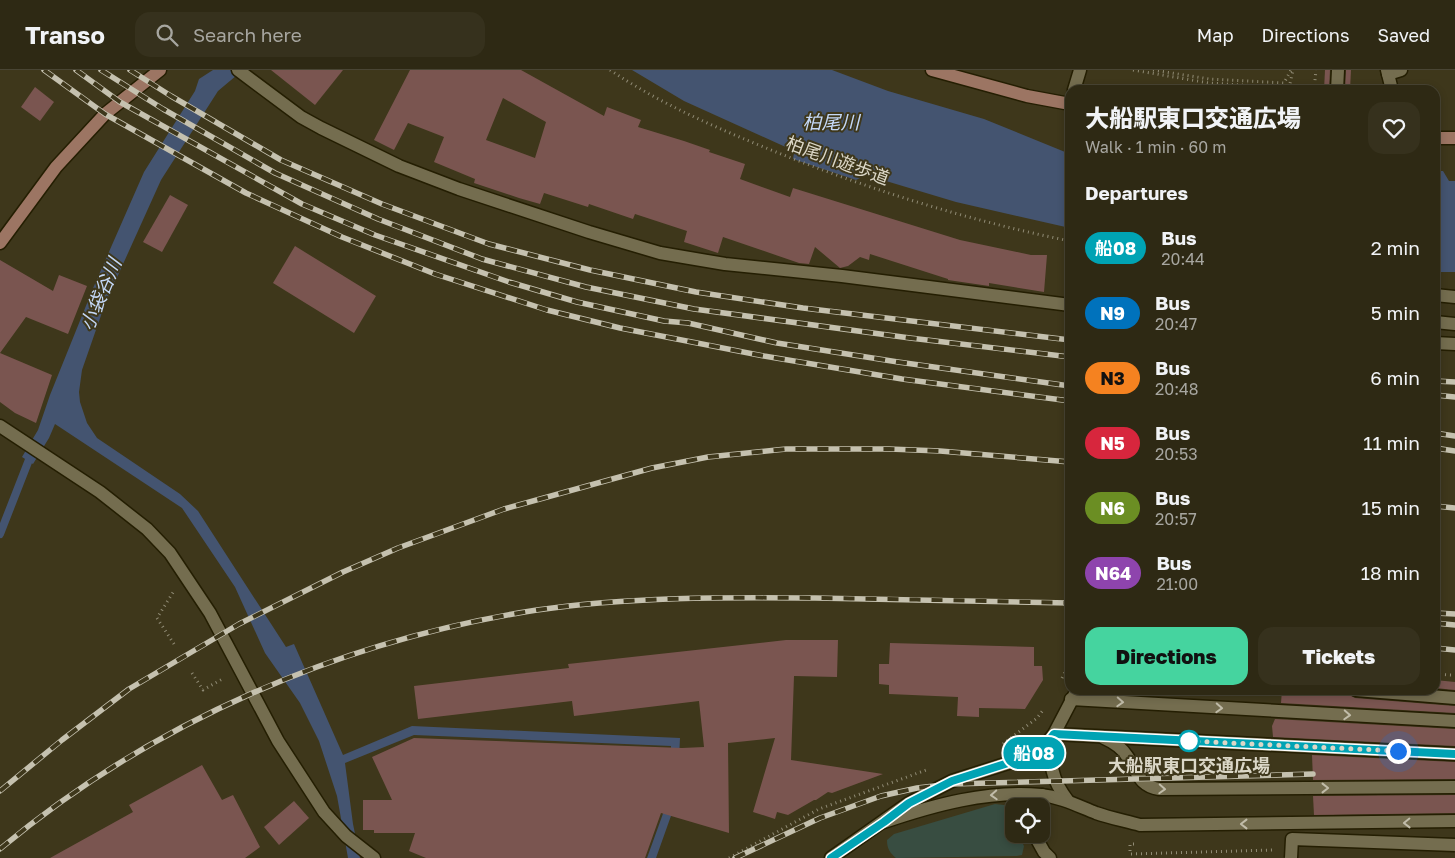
<!DOCTYPE html>
<meta charset="utf-8">
<style>
:root{--surface:#2e2914;--page:#36311d;--text:#f1f3f6;--muted:#a7a6a0;--line:#494534;--accent:#45d49f}
body{margin:0;font-family:"Golos Text","Noto Sans JP",sans-serif;background:var(--page);color:var(--text);height:100vh;display:flex;flex-direction:column;font-size:19px;white-space:nowrap}
*{box-sizing:border-box;margin:0}
p{font-size:16px;color:var(--muted)}
.icon{flex:none;width:28px;height:28px;fill:none;stroke:currentColor;stroke-width:2;stroke-linecap:round;stroke-linejoin:round}
.map{position:relative;flex:1;overflow:hidden}
.drawer{position:absolute;left:1065px;top:15px;width:375px;height:610px;display:flex;flex-direction:column;background:var(--surface);border-radius:15px;box-shadow:0 2px 8px #0003,0 0 0 1px var(--line)}
.drawer>*{flex:none}
.badge{padding:0 10px;border-radius:16px;font-size:18px;line-height:32px}
.buttons{position:absolute;left:1005px;top:728px;display:grid;gap:10px}
.buttons a{display:grid;place-items:center;width:45px;height:45px;border-radius:10px;background:var(--surface);box-shadow:0 2px 8px #0003,0 0 0 1px var(--line);font-size:25px}
.you{position:absolute;width:25px;height:25px;margin:-12px;border:4px solid #fff;border-radius:50%;background:#1a73e8;box-shadow:0 0 0 8px #1a73e833}
.map>.badge{position:absolute;translate:-50% -50%;box-shadow:0 0 0 2px #fff}
h2{padding:0 20px;font-size:19px;line-height:45px}
.round{display:grid;place-items:center;flex:none;width:52px;height:52px;border-radius:15px;background:var(--page)}
.overview{display:flex;align-items:center;justify-content:space-between;height:85px;padding:0 20px}
h1{font-size:24px;font-weight:800;line-height:38px}
.action{display:flex;gap:10px;margin-top:auto;padding:10px 20px}
.action a{flex:1;height:58px;border-radius:15px;background:var(--accent);color:#111;font-size:20px;font-weight:800;line-height:58px;text-align:center}
.action a+a{background:var(--page);color:var(--text)}
ul{padding:0;list-style:none}
li{display:flex;align-items:center;gap:15px;height:65px;padding:0 20px}
li div{flex:1}
li b{display:block;font-size:19px}
li em{font-style:normal}
li .badge{min-width:55px;font-weight:700;text-align:center}
header{display:flex;align-items:center;gap:30px;box-sizing:border-box;height:70px;padding:0 25px;background:var(--surface);border-bottom:1px solid var(--line)}
header strong{font-size:24px}
nav{display:flex;gap:28px;margin-inline-start:auto;font-size:18px}
.search{width:350px;height:45px;background:var(--page);display:flex;align-items:center;gap:12px;box-sizing:border-box;padding:0 18px;border-radius:15px;color:var(--muted);font-size:19px}
.map>svg:first-child{display:block}
.green{fill:#384d41}
.water{fill:#445470}
.lines{fill:none;stroke-linecap:round;stroke-linejoin:round}
.stream{stroke:#445470;stroke-width:8}
.building{fill:#7a5550;fill-rule:evenodd}
.service-casing{stroke:#241e02;stroke-width:15}
.pedestrian-casing{stroke:#241e02;stroke-width:15}
.minor-casing{stroke:#241e02;stroke-width:15}
.tertiary-casing{stroke:#241e02;stroke-width:15}
.secondary-casing{stroke:#241e02;stroke-width:15}
.path{stroke:#918c76;stroke-width:3;stroke-dasharray:1 4;stroke-linecap:butt}
.service{stroke:#746d4f;stroke-width:12}
.pedestrian{stroke:#746d4f;stroke-width:12}
.minor{stroke:#746d4f;stroke-width:12}
.tertiary{stroke:#746d4f;stroke-width:12}
.secondary{stroke:#9c7563;stroke-width:12}
.rail-casing{stroke:#c5c1af;stroke-width:5.5}
.rail{stroke:#3e371b;stroke-width:4;stroke-dasharray:11;stroke-linecap:butt}
.pedestrian-bridge-casing{stroke:#241e02;stroke-width:15;stroke-linecap:butt}
.pedestrian-bridge{stroke:#746d4f;stroke-width:12}
.oneway{stroke:#c1bca9}
.line-casing{stroke:#fff;stroke-width:11}
.line{stroke:#00a3b4;stroke-width:8}
.walk{stroke:#dbd7c7;stroke-width:5;stroke-dasharray:0 9}
.stop-dot{fill:#fff;stroke:#00a3b4;stroke-width:2.5}
.labels{text-anchor:middle;dominant-baseline:central;stroke-width:4;stroke-linejoin:round;paint-order:stroke}
.street-label{font-size:18px;fill:#dbd7c7;stroke:#3e371b}
.stop-label{font-size:18px;font-weight:bold;fill:#dbd7c7;stroke:#3e371b}
.water-label{font-size:19px;font-style:italic;fill:#c4d8f7;stroke:#3e371b}
</style>
<header>
<strong>Transo</strong>
<div class="search"><svg class="icon" aria-label="search" viewBox="0 0 24 24"><circle cx="10" cy="10" r="6"/><path d="M15 15l6 6"/></svg>Search here</div>
<nav><a>Map</a><a>Directions</a><a>Saved</a></nav>
</header>
<div class="map">
<svg width="1455" height="788" viewBox="0 0 1455 788">
<rect width="100%" height="100%" fill="#3e371b"/>
<path class="green" d="M995 734 1013 736 1014 764H1018L1024 776 1022 785 1017 786 896 788C890 783 887 779 887 770L894 764Z"/>
<g class="water">
<path d="M213 0H243L218 21 161 110 105 234 82 300 79 322 80 332 87 353 97 368 180 424 198 441 286 577 294 574 343 685 412 656 680 668 677 729 656 788H647L669 727 671 676 414 665 345 693 353 754 360 788H348L337 726 319 671 300 633 265 583 235 517 182 438 55 354 49 368 33 394 22 387 38 360 50 325 94 216 144 102 195 21 199 9Z"/>
<path d="M632 0H832L888 21 984 49 1070 84V158L956 132 866 105 856 110 793 89 794 83 790 79 684 31Z"/>
<path d="M1435 101H1443L1449 111H1455V202H1439L1435 206Z"/>
</g>
<g class="lines">
<path class="stream" d="M0 464 32 382"/>
</g>
<g class="building">
<path d="M271 0H343L315 35Z"/>
<path d="M410 0H521L604 46 607 37 641 50 638 57 684 71 710 80 709 82 745 94 740 109 790 127 793 118 960 170 1031 185H1047L1044 222 989 213V216L948 210V209L870 184 869 190 860 187 848 196 840 198 815 177 809 194 799 193 723 167 718 183 684 172 687 161 635 144 633 149 589 134 588 137 544 123 540 134 519 128 474 113 475 109 434 92 444 67 408 53 394 80 374 70ZM503 28 546 52 535 88 486 70Z"/>
<path d="M1325 0H1330L1329 20H1324Z"/>
<path d="M1346 0H1351L1350 20H1345Z"/>
<path d="M35 17 54 32 40 51 21 37Z"/>
<path d="M170 125 188 135 162 182 143 172Z"/>
<path d="M295 176 376 226 354 263 273 213Z"/>
<path d="M0 190 53 221 59 205 87 216 68 264 26 247 0 283 52 305 36 353 15 343 0 332Z"/>
<path d="M786 570H838L837 607 794 606 791 690 883 704 832 723 828 722 816 730H814L788 745 777 742 775 749 753 742 775 668 728 673 729 763 661 743 645 788H426L409 781 415 763H374V760H363V730H392L372 687 414 668 682 678 704 677 699 631 574 646 572 631 418 649 414 616 569 598 568 594Z"/>
<path d="M890 573 1034 577V596H1042L1043 610 1025 639 979 638V647L957 646 958 627 889 624V615L879 614V594H889Z"/>
<path d="M1435 610 1455 612V620L1435 618Z"/>
<path d="M1282 620H1348L1351 626 1355 628 1455 636V643L1281 633Z"/>
<path d="M1275 649 1455 659V676L1273 667 1272 656Z"/>
<path d="M1312 685 1455 692V709L1313 710Z"/>
<path d="M202 695 222 730 233 725 260 777 245 788H50L133 742 129 735Z"/>
<path d="M1455 725V743L1314 745 1313 726Z"/>
<path d="M294 731 309 748 279 775 264 757Z"/>
</g>
<g class="lines">
<g class="service-casing">
<g id="service">
<path d="M1074 20 1080 0"/>
<path d="M1356 620 1455 628"/>
<path d="M1071 629 1455 651"/>
<path d="M1054 664 1455 684"/>
<path d="M1053 667C1049 694 1051 709 1068 731"/>
<path d="M1104 668C1113 672 1122 678 1127 686 1138 701 1138 716 1159 719L1455 717"/>
<path d="M1033 736 1038 728 1042 725"/>
<path d="M884 752C934 735 988 720 1041 725 1061 727 1078 736 1096 743 1110 748 1126 751 1140 755L1455 751"/>
<path d="M1034 764 1044 782 1050 788"/>
<path d="M831 788 909 733 952 711 1030 686 1043 678 1054 664 1077 620"/>
</g>
</g>
<g class="pedestrian-casing">
<g id="pedestrian">
<path d="M1337 20 1338 0"/>
<path d="M1435 252 1455 254"/>
</g>
</g>
<g class="minor-casing">
<g id="minor">
<path d="M238 0 301 47 321 58 399 96 459 119 589 162 660 183 725 194 842 206 1070 235"/>
<path d="M1388 4 1401 0"/>
<path d="M1435 225 1455 227"/>
<path d="M1435 273 1455 274"/>
</g>
</g>
<g class="tertiary-casing">
<g id="tertiary">
<path d="M1387 0 1392 20"/>
<path d="M0 356 100 422 147 459 170 483 210 543 278 671 324 742 346 766 374 788"/>
</g>
</g>
<g class="secondary-casing">
<g id="secondary">
<path d="M932 0 1027 26 1070 34"/>
<path d="M1435 68H1455"/>
<path d="M0 173 56 97 105 44 160 0"/>
</g>
</g>
<g class="path">
<path d="M610 0C662 35 719 59 776 82 871 120 970 151 1070 171"/>
<path d="M1133 0 1209 13 1289 18 1294 20"/>
<path d="M1153 0 1209 9 1284 13 1291 0"/>
<path d="M1289 18 1293 0"/>
<path d="M1314 20 1316 0"/>
<path d="M174 574 157 548 174 521"/>
<path d="M192 603 203 620 224 608"/>
<path d="M1435 604 1451 605V609"/>
<path d="M1062 608 1070 593"/>
<path d="M1003 674 1037 648 1044 639"/>
<path d="M1134 774H1130V784L1273 780"/>
<path d="M729 788 819 739 929 699"/>
</g>
<use href="#service" class="service"/>
<use href="#pedestrian" class="pedestrian"/>
<use href="#minor" class="minor"/>
<use href="#tertiary" class="tertiary"/>
<use href="#secondary" class="secondary"/>
<g class="rail-casing">
<g id="rail">
<path d="M44 0 105 44 246 123 342 167 435 204 547 240 620 258 764 286 902 309 1070 331"/>
<path d="M76 0 120 32 302 134 375 165 509 212 577 232 664 251 688 253 777 273 898 292 1070 316"/>
<path d="M101 0 163 39 275 103 378 149 482 189 586 217 694 239 910 268 1070 287"/>
<path d="M130 0 171 26 281 90 382 134 489 174 590 200 696 222 803 238 1070 270"/>
<path d="M1435 311 1455 312"/>
<path d="M1435 325 1455 327"/>
<path d="M1435 363 1455 366"/>
<path d="M1435 378 1455 381"/>
<path d="M1435 436 1455 438"/>
<path d="M1435 543 1455 544"/>
<path d="M1435 553 1455 555"/>
<path d="M1435 578 1455 580"/>
<path d="M0 721 62 670 129 619 239 554 343 502 398 478 504 439 652 398 708 387 786 379H889L940 381 1070 392"/>
<path d="M0 779C152 652 342 570 537 540 628 527 723 527 815 528 900 529 985 531 1070 533"/>
<path d="M735 788 820 748 881 726 917 718 951 714 1313 704"/>
</g>
</g>
<use href="#rail" class="rail"/>
<g class="pedestrian-bridge-casing">
<path id="pedestrian-bridge" d="M1291 788 1292 769 1455 775"/>
</g>
<use href="#pedestrian-bridge" class="pedestrian-bridge"/>
</g>
<defs><path id="oneway-chevron" d="M-2-3.5L2.5 0L-2 3.5" fill="none" stroke-width="1.6" stroke-linecap="round" stroke-linejoin="round" transform="scale(1.25)"/></defs>
<g class="oneway">
<use href="#oneway-chevron" transform="translate(1120 632) rotate(3)"/>
<use href="#oneway-chevron" transform="translate(1219 638) rotate(3)"/>
<use href="#oneway-chevron" transform="translate(1347 645) rotate(3)"/>
<use href="#oneway-chevron" transform="translate(1325 718)"/>
<use href="#oneway-chevron" transform="translate(1162 719) rotate(3)"/>
<use href="#oneway-chevron" transform="translate(994 725) rotate(177)"/>
<use href="#oneway-chevron" transform="translate(1407 753) rotate(179)"/>
<use href="#oneway-chevron" transform="translate(1244 754) rotate(180)"/>
</g>
<g class="lines">
<g class="line-casing">
<path id="line" d="M831 788 884 752 909 733 952 711 1030 686 1043 678 1054 664 1455 684"/>
</g>
<use href="#line" class="line"/>
<path class="walk" d="M1189 671 1398 681"/>
</g>
<circle class="stop-dot" cx="1189" cy="671" r="10"/>
<g class="labels">
<g class="street-label">
<text transform="translate(838 90) rotate(20)">柏尾川遊歩道</text>
</g>
<g class="stop-label">
<text x="1189" y="695">大船駅東口交通広場</text>
</g>
<g class="water-label">
<text x="831" y="51">柏尾川</text>
<text transform="translate(100 224) rotate(-67)">小袋谷川</text>
</g>
</g>
</svg>
<div class="buttons">
<a><svg class="icon" aria-label="locate" viewBox="0 0 24 24"><circle cx="12" cy="12" r="6"/><path d="M12 2v4M12 18v4M2 12h4M18 12h4"/></svg></a>
</div>
<div class="you" style="left:1398px;top:681px"></div>
<b class="badge" style="left:1034px;top:683px;background:#00a3b4;color:#fff">船08</b>
<section class="drawer">
<div class="overview"><div><h1>大船駅東口交通広場</h1><p>Walk · 1 min · 60 m</p></div><a class="round"><svg class="icon" aria-label="heart" viewBox="0 0 24 24"><path d="M12 20l-8-8c-3-5 5-10 8-4 3-6 11-1 8 4z"/></svg></a></div>
<h2>Departures</h2>
<ul>
<li><span class="badge" style="background:#00a3b4;color:#fff">船08</span><div><b>Bus</b><p>20:44</p></div><em>2 min</em></li>
<li><span class="badge" style="background:#0072bc;color:#fff">N9</span><div><b>Bus</b><p>20:47</p></div><em>5 min</em></li>
<li><span class="badge" style="background:#f58220;color:#111">N3</span><div><b>Bus</b><p>20:48</p></div><em>6 min</em></li>
<li><span class="badge" style="background:#d7263d;color:#fff">N5</span><div><b>Bus</b><p>20:53</p></div><em>11 min</em></li>
<li><span class="badge" style="background:#6b8e23;color:#fff">N6</span><div><b>Bus</b><p>20:57</p></div><em>15 min</em></li>
<li><span class="badge" style="background:#8e44ad;color:#fff">N64</span><div><b>Bus</b><p>21:00</p></div><em>18 min</em></li>
</ul>
<div class="action"><a>Directions</a><a>Tickets</a></div>
</section>
</div>
